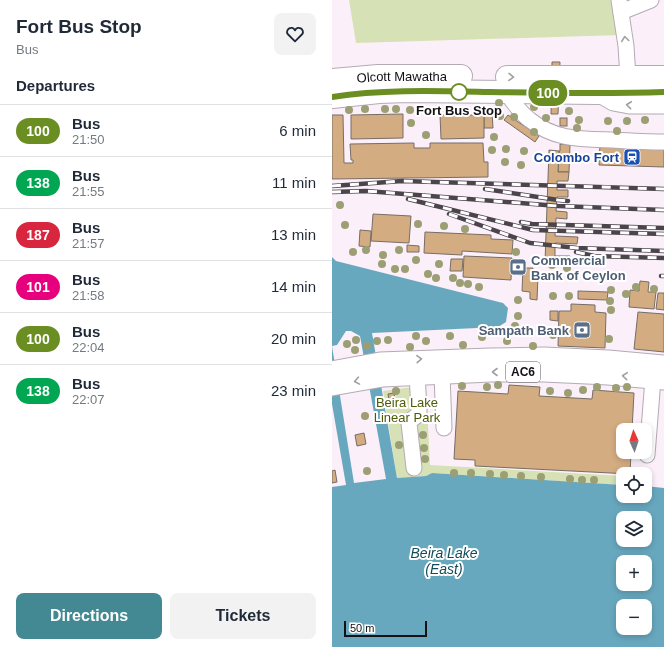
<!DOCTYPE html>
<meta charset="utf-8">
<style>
:root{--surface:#fff;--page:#f2f2f3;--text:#1f2937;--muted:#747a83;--line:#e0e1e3;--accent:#438993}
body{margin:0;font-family:Helvetica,sans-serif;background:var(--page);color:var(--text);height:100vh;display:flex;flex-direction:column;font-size:15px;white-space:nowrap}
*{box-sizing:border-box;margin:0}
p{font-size:13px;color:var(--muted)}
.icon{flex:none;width:22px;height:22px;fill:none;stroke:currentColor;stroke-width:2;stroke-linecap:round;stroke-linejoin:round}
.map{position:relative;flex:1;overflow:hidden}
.details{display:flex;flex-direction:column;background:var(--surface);width:332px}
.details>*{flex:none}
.badge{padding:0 8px;border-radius:13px;font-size:14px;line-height:26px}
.needle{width:26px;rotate:357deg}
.controls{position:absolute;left:284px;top:423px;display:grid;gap:8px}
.controls a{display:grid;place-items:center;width:36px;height:36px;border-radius:8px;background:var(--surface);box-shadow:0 2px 6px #0003;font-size:20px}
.scale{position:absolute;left:12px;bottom:10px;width:83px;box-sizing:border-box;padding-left:4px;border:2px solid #141014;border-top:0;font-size:11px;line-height:14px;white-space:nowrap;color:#141014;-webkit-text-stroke:3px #fff;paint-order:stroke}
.map>.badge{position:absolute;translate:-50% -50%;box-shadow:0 0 0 2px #fff}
h2{padding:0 16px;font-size:15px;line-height:36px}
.round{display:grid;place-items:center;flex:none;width:42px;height:42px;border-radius:8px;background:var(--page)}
.head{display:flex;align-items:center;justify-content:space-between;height:68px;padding:0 16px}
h1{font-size:19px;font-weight:700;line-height:30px}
.button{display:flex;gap:8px;margin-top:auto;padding:8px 16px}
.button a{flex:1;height:46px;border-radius:8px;background:var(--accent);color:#fff;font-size:16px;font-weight:700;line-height:46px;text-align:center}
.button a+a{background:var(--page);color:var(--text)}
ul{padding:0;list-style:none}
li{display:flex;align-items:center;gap:12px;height:52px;padding:0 16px;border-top:1px solid var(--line)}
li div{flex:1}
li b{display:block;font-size:15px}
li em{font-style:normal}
li .badge{min-width:44px;font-weight:700;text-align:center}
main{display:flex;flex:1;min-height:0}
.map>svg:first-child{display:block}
.green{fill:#d6e1b5}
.water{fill:#68a8be;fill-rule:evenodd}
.building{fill:#d4ac82;stroke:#766d64}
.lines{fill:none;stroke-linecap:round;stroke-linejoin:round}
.minor-casing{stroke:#b4aab4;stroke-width:17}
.major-casing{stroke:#b4aab4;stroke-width:21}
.highway-casing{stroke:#b4aab4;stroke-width:24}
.minor{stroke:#fff;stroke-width:15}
.major{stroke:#fff;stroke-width:19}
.highway{stroke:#fff;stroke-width:22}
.rail-casing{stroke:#4b454b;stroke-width:4.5}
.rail{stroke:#fff;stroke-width:3;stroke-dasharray:9;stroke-linecap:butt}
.tree{fill:#9c9e73}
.oneway{stroke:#a19fa1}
.line-casing{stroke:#fff;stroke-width:9}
.line{stroke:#6b8e23;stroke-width:6}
.stop-dot{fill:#fff;stroke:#6b8e23;stroke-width:2}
.labels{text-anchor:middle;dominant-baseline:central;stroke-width:4;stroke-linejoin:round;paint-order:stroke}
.shield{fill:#fff;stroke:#5a585a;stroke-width:1}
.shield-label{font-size:12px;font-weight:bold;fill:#141014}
.street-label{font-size:13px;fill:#141014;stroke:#fff}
.stop-label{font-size:13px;font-weight:bold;fill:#141014;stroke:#fff}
.transit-label{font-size:13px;font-weight:bold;fill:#164399;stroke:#fff;text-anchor:end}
.service-label{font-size:13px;font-weight:bold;fill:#4e5e75;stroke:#fff;text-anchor:start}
.park-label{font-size:13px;fill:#4e5b04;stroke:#fff}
.water-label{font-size:14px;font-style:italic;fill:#134b5b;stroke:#fff}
</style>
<main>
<section class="details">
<div class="head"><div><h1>Fort Bus Stop</h1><p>Bus</p></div><a class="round"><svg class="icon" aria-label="heart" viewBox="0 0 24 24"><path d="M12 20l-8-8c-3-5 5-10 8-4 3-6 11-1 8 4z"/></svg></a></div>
<h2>Departures</h2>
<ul>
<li><span class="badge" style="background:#6b8e23;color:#fff">100</span><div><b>Bus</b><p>21:50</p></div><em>6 min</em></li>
<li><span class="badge" style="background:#00a651;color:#fff">138</span><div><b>Bus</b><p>21:55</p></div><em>11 min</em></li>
<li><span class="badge" style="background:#d7263d;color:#fff">187</span><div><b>Bus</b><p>21:57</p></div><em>13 min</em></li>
<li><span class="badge" style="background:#e6007e;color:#fff">101</span><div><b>Bus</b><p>21:58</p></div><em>14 min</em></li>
<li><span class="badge" style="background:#6b8e23;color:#fff">100</span><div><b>Bus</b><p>22:04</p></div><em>20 min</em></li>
<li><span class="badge" style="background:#00a651;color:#fff">138</span><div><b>Bus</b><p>22:07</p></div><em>23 min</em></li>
</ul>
<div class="button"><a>Directions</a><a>Tickets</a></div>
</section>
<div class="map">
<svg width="332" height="647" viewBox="0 0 332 647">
<rect width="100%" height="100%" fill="#fbf0fa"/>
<g class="green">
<path d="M17 0H280L288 35 24 43Z"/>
<path d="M94 385 98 465 291 476V485L100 473 94 476 65 478 51 391Z"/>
</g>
<path class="water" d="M0 257 4 261 171 303 176 308 174 322 166 327 40 333 65 478 94 476 100 473 291 485V496H313V486L332 488V647H0V487L14 485 0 404ZM14 331H19L28 336 54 479 22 483 0 346 5 345ZM291 518H313V540H291ZM291 562H313V584H291ZM291 606H313V628H291Z"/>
<g class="building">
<path d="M220 62H228L226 114H219Z"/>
<path d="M152 112H160L161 128H152Z"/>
<path d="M71 114V138L19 139V115Z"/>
<path d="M0 115H11L12 163H21V160H19L18 144 82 143V148H98V143H151L152 162H156V177L0 179Z"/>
<path d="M108 115H152V138L109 139Z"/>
<path d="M176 115 207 136 203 142 172 120Z"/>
<rect x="228" y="118" width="7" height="8"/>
<path d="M228 144 238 145 237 172H226L227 151H228Z"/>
<path d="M268 144 332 146V167L267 165Z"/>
<path d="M217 150 227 151 226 172H237L236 181H225V190H236V197H225L224 211 235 212V219L224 218 223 236 246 237 245 244 223 243V256H238L237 262H213Z"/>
<path d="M41 214 79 216 77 243 39 241Z"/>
<path d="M28 230 39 231 38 247 27 246Z"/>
<path d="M93 232 159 235V239L181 240 180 254 130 251V255L92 253Z"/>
<path d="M75 245 87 246V252H75Z"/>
<path d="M132 256 180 258 179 280 131 277Z"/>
<path d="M119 259H131L130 271H118Z"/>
<path d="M179 263H191V275L179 274Z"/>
<path d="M191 268H201L200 276H206L205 300 198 299V292L190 291Z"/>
<path d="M308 281 317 282 316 292H324L322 309 297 307 298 290 307 291Z"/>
<path d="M246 291 276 292 275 300 246 299Z"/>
<path d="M326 293H332V310L324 309Z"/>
<path d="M239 304 263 305V312L274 313 273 348 226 346 227 311H239Z"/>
<path d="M218 311H226V321L218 320Z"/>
<path d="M306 312 332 314V352L302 349Z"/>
<path d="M177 385 208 387 207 396 260 399 261 390 302 393 300 430H291V452H299L298 474 143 466V460L122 459 126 391 176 394Z"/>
<path d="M62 393 63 400 57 401 56 394Z"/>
<path d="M32 433 34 444 25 446 23 435Z"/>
<path d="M3 470 5 482 0 483V471Z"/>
</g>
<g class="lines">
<g class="minor-casing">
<g id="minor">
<path d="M287 0 294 46 296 78"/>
<path d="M289 12 319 0"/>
<path d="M174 92C181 102 188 113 198 120 223 140 249 139 280 140 297 141 315 142 332 142"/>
<path d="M269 96 281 103 297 106H332"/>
<path d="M110 374 112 428"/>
<path d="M315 455 321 379"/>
<path d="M82 468 77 423 79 420 87 414V410L85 374"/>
</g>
</g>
<g class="major-casing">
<g id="major">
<path d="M0 371 48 362 158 358 212 357 276 360 332 365"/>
<path d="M0 386 51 377 159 372H212L276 375 332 380"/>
</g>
</g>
<g class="highway-casing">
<g id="highway">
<path d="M175 77H331"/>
<path id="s1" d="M0 80 46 76H129"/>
<path d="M0 97 47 92 75 91 265 93 332 92"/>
</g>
</g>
<use href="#minor" class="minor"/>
<use href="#major" class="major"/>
<use href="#highway" class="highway"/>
<g class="rail-casing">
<g id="rail">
<path d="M0 186 70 181 332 189"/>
<path d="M153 189 226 200 236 201"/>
<path d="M0 192 34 191 226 206 332 210"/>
<path d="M76 199 201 230 332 234"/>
<path d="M117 214 198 243 245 248 332 251"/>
<path d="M189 222 200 224 332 228"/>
<path d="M244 252 262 256 332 258"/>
<path d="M329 276H332"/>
</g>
</g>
<use href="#rail" class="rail"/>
</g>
<g class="tree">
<circle cx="167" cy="103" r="4"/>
<circle cx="202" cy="107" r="4"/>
<circle cx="33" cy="109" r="4"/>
<circle cx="53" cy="109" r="4"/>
<circle cx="64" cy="109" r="4"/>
<circle cx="17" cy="110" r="4"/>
<circle cx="78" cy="110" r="4"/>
<circle cx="237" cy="111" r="4"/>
<circle cx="168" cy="116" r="4"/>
<circle cx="182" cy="117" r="4"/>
<circle cx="214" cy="118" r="4"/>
<circle cx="247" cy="120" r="4"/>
<circle cx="313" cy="120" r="4"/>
<circle cx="276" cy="121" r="4"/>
<circle cx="295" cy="121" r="4"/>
<circle cx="79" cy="123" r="4"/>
<circle cx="245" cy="128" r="4"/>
<circle cx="285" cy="131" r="4"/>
<circle cx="202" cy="132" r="4"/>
<circle cx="94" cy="135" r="4"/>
<circle cx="162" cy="137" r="4"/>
<circle cx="174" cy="149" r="4"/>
<circle cx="160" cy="150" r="4"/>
<circle cx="192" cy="151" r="4"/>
<circle cx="173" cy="162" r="4"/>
<circle cx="189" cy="165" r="4"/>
<circle cx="8" cy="205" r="4"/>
<circle cx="86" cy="224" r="4"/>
<circle cx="13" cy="225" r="4"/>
<circle cx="112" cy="226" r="4"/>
<circle cx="133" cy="229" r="4"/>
<circle cx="34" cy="250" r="4"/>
<circle cx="67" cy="250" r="4"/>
<circle cx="21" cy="252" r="4"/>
<circle cx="184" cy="252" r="4"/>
<circle cx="51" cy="255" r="4"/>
<circle cx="84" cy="260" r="4"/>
<circle cx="50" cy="264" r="4"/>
<circle cx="107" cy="264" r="4"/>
<circle cx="220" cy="265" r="4"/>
<circle cx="235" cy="268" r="4"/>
<circle cx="63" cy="269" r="4"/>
<circle cx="73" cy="269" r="4"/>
<circle cx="96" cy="274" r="4"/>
<circle cx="104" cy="278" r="4"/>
<circle cx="121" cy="278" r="4"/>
<circle cx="128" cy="283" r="4"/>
<circle cx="136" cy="284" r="4"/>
<circle cx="147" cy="287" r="4"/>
<circle cx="304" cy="287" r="4"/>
<circle cx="322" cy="289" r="4"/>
<circle cx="279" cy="290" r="4"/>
<circle cx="294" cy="294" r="4"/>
<circle cx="221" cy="296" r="4"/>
<circle cx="237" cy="296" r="4"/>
<circle cx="186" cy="300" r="4"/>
<circle cx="278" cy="301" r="4"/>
<circle cx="279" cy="310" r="4"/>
<circle cx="186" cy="316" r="4"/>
<circle cx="183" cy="326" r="4"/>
<circle cx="221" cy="335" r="4"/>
<circle cx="84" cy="336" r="4"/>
<circle cx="118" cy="336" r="4"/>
<circle cx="150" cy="337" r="4"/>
<circle cx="277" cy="339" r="4"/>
<circle cx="24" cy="340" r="4"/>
<circle cx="56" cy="340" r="4"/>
<circle cx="45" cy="341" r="4"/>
<circle cx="94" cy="341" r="4"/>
<circle cx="175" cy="341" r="4"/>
<circle cx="15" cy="344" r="4"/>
<circle cx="131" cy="345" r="4"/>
<circle cx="35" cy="346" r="4"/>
<circle cx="201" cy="346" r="4"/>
<circle cx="78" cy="347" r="4"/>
<circle cx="23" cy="350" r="4"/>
<circle cx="166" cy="385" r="4"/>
<circle cx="130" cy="386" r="4"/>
<circle cx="155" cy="387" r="4"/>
<circle cx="265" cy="387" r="4"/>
<circle cx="295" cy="387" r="4"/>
<circle cx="284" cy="388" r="4"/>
<circle cx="251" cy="390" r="4"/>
<circle cx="64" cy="391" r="4"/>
<circle cx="218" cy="391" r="4"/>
<circle cx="236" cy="393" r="4"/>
<circle cx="33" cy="416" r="4"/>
<circle cx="91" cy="435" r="4"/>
<circle cx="67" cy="445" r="4"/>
<circle cx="92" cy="448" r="4"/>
<circle cx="93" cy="459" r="4"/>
<circle cx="35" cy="471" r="4"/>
<circle cx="122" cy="473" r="4"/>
<circle cx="139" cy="473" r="4"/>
<circle cx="158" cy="474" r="4"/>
<circle cx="172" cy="475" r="4"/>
<circle cx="189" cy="476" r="4"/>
<circle cx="209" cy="477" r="4"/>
<circle cx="238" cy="479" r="4"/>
<circle cx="250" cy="480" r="4"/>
<circle cx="262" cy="480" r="4"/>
</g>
<defs><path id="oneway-chevron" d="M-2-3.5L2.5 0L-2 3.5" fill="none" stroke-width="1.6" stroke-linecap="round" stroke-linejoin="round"/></defs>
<g class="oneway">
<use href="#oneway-chevron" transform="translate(293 39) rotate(-98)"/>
<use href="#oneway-chevron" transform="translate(179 77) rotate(1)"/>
<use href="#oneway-chevron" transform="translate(297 105) rotate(-174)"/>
<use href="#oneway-chevron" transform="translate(87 359) rotate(-2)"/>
<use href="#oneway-chevron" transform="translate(163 372) rotate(180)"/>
<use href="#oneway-chevron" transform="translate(293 376) rotate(-175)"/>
<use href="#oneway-chevron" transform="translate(25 381) rotate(170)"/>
</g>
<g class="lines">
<g class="line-casing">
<path id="line" d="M0 97C52 89 106 91 158 92 216 93 274 94 332 92"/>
</g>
<use href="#line" class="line"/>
</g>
<defs>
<g id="station-square" transform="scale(0.9)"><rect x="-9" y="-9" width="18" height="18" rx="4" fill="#1a4fb4" stroke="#fff"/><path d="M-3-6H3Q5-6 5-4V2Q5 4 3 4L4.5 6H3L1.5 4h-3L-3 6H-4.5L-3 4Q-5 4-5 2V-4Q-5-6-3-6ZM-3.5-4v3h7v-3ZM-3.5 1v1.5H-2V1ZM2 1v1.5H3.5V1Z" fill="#fff"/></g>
<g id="bank-square" transform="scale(0.9)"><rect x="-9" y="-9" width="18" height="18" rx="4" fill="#5c6f8a" stroke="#fff"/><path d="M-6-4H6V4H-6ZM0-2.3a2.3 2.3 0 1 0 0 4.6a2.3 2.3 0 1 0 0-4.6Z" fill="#fff"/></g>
</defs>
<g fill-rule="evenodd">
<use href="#station-square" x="300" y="157"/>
<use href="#bank-square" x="186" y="267"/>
<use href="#bank-square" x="250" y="330"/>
</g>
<circle class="stop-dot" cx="127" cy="92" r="8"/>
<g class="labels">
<rect class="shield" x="174" y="362" width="34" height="20" rx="3"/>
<g class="shield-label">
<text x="191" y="372">AC6</text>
</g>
<g class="street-label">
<text stroke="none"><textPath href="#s1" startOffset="70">Olcott Mawatha</textPath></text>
</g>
<g class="stop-label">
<text x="127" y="110">Fort Bus Stop</text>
</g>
<g class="transit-label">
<text x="287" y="157">Colombo Fort</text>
</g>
<g class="service-label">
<text x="199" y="260">Commercial<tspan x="199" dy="15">Bank of Ceylon</tspan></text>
<text x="237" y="330" text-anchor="end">Sampath Bank</text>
</g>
<g class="park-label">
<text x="75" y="402">Beira Lake<tspan x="75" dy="15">Linear Park</tspan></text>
</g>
<g class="water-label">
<text x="112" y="553">Beira Lake<tspan x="112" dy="16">(East)</tspan></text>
</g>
</g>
</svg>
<div class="controls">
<a><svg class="needle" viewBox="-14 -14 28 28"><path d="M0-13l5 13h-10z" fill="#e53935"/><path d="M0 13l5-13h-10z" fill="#747a83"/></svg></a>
<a><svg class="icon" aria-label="locate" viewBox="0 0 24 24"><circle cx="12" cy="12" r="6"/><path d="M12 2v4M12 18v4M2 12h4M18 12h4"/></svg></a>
<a><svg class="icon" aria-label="layers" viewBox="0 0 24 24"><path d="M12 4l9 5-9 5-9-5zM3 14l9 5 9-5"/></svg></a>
<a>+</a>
<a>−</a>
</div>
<div class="scale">50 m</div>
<b class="badge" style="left:216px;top:93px;background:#6b8e23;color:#fff">100</b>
</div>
</main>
